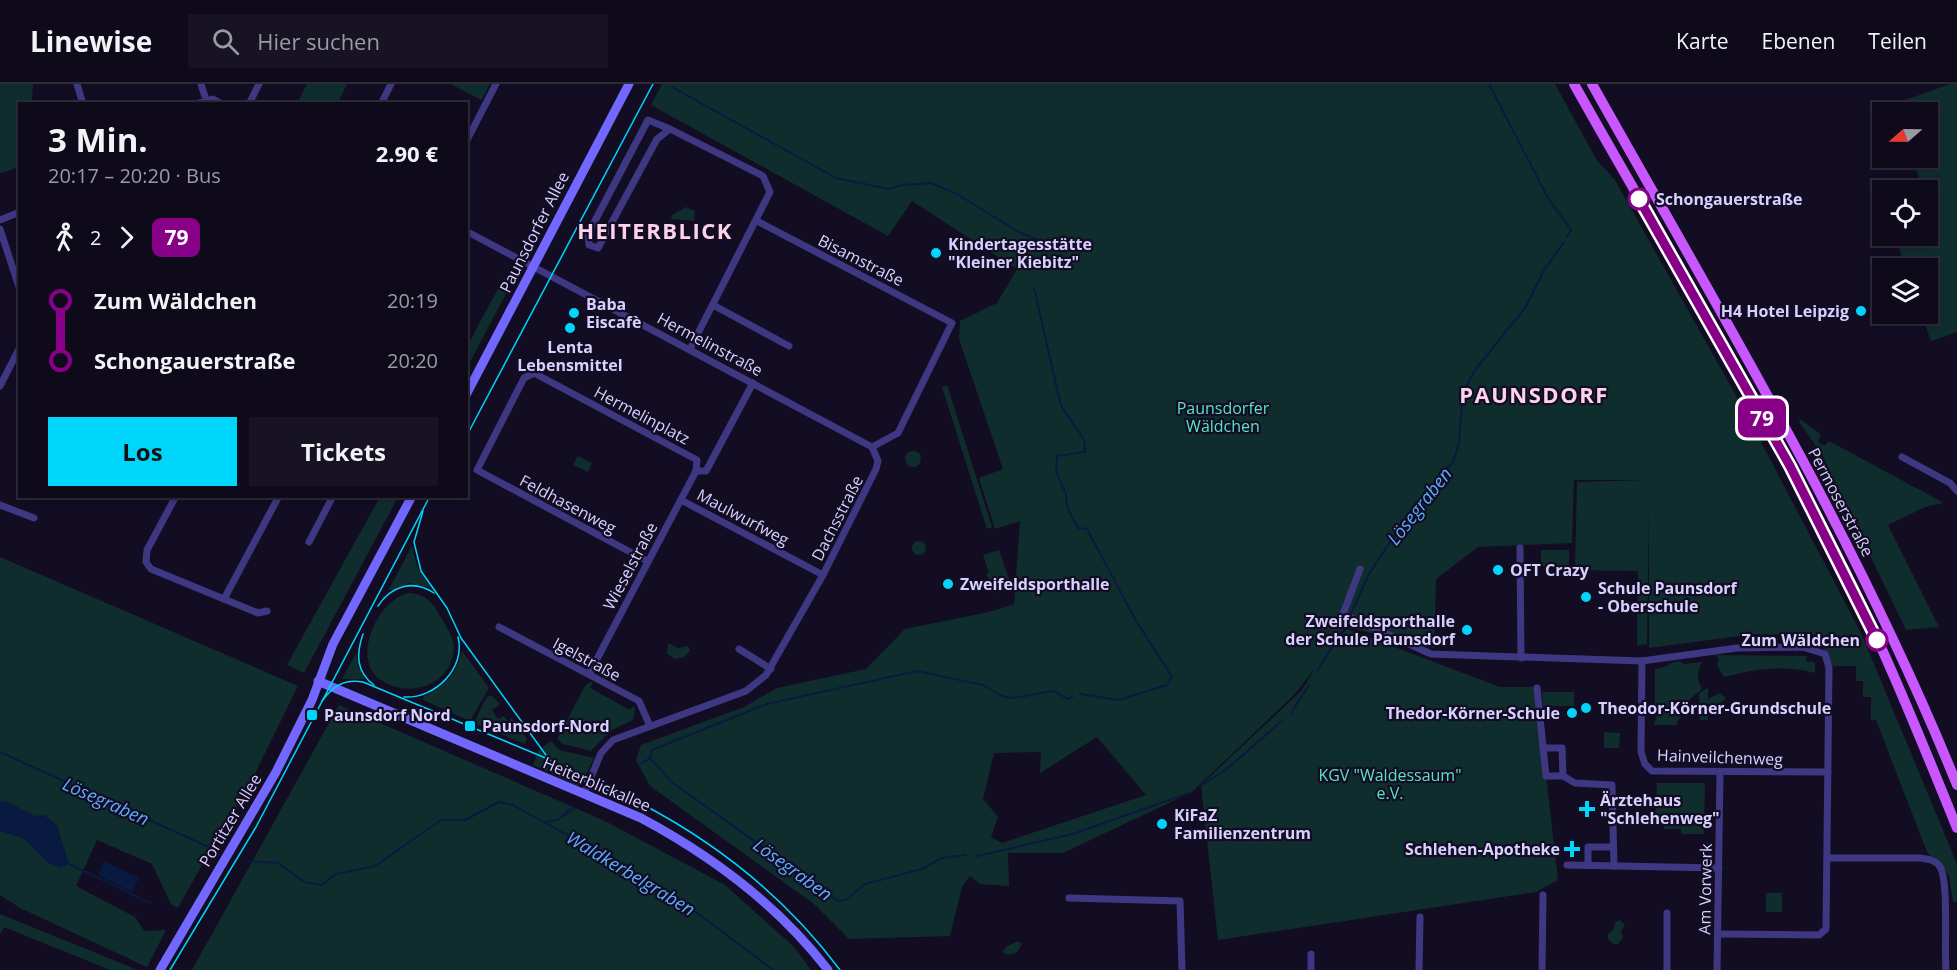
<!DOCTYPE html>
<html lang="de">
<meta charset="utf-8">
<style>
:root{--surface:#0e0a1a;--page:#171323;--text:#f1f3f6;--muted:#9b9aa2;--line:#2e2b39;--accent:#00d5fb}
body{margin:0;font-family:"Open Sans",sans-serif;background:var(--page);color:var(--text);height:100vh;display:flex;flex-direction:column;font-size:22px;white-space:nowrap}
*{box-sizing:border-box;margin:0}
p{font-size:20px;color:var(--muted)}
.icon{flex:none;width:33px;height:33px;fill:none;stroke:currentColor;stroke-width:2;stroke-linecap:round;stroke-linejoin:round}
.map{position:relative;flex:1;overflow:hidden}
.panel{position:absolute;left:18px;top:18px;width:450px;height:396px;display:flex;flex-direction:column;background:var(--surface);border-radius:0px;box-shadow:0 3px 9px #0003,0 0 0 2px var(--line)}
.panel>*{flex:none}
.badge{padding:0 12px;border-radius:9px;font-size:21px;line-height:39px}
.needle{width:39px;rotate:250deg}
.tools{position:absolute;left:1872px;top:18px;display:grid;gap:12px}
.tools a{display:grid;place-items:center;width:66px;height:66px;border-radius:0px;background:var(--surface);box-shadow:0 3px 9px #0003,0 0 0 2px var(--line);font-size:30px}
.map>.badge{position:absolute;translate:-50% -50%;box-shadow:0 0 0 3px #fff}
.legs{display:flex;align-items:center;gap:9px;height:66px;padding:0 30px;font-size:20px}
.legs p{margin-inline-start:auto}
.summary{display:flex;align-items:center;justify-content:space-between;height:102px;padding:0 30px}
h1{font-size:33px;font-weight:700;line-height:45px}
.primary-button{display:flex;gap:12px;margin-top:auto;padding:12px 30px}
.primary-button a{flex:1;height:69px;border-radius:0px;background:var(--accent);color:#111;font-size:24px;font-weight:700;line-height:69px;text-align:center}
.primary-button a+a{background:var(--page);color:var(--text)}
ul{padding:0 30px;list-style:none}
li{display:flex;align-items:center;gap:21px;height:60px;font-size:22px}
li i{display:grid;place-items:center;width:9px;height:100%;margin:0 8px;background:currentColor}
li i::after{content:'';width:15px;height:15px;margin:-8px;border:4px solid;border-radius:50%;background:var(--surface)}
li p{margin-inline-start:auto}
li:first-child i{background:linear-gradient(#0000 50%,currentColor 0)}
li:last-child i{background:linear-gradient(currentColor 50%,#0000 0)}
header{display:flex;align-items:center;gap:36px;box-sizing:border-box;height:84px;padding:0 30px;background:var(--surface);border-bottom:2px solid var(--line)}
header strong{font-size:28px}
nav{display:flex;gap:33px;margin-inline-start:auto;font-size:21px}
.search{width:420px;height:54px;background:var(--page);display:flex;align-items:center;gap:15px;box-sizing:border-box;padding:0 21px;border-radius:0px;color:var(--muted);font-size:22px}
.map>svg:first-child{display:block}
.green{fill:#102d2d;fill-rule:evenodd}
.water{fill:#091a41}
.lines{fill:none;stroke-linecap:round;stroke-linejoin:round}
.stream{stroke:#091a41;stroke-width:2}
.minor{stroke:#3e3883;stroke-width:7}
.secondary{stroke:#7267ff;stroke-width:9}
.primary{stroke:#c957ff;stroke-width:10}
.tram{stroke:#00d5fb;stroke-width:1.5}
.line-1-casing{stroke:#fff;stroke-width:14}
.line-1{stroke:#808;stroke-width:9}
.stop-1-dot{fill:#fff;stroke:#808;stroke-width:3}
.poi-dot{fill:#00d5fb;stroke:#120d23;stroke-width:2}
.labels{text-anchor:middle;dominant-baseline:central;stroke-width:4.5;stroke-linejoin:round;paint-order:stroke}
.stop-label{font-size:16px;font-weight:bold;fill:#d8d0ff;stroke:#120d23;text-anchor:start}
.street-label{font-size:16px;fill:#d8d0ff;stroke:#120d23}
.poi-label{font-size:16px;font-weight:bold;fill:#d8d0ff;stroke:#120d23;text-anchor:start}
.park-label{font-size:16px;fill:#59e2c6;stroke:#120d23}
.water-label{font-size:18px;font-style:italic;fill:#5eacff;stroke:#120d23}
.district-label{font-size:22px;font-weight:bold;letter-spacing:1.5px;fill:#ffd2ec;stroke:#120d23}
</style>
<header>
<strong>Linewise</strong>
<div class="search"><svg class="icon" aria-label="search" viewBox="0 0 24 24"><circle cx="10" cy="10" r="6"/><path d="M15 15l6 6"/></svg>Hier suchen</div>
<nav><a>Karte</a><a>Ebenen</a><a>Teilen</a></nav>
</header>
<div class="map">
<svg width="1957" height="886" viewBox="0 0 1957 886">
<rect width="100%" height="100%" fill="#120d23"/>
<g class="green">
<path d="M0 0H33L32 19 20 20 19 83 2 89 0 88Z"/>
<path d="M307 0H347L338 19H297Z"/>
<path d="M451 0H490L481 16Z"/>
<path d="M662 0H1555L1596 75 1615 96 1748 333 1862 551 1957 780V818H1953L1949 791 1927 768 1876 636H1871V613H1863V597H1856V582H1831L1824 565 1818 558 1819 551 1755 550 1649 564V422L1647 560 1637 561 1638 487 1575 486 1577 398 1649 396H1574L1572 459 1478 463 1436 495 1434 564 1346 543 1330 563 1347 545 1500 603H1536L1558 796 1536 808 1218 856 1201 701 1302 606 1316 583 1294 611 1192 708 1063 769H1008L1009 802 980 800 970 792 962 803 950 852 849 855 814 820 650 702 636 676 641 661 744 623 777 604 866 585 905 545 989 528 1014 520 1020 437 995 445 979 394 1003 385 959 255 960 237 997 219 1017 185 912 117 888 152 651 21ZM1097 653 1146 711 1002 759 991 753 998 733 983 715 994 669 1041 668 1040 689Z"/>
<path d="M1950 0H1957V248L1931 257 1921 230H1928V184H1906L1895 152H1928V106H1892L1920 97 1913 74H1928V28H1897L1894 20Z"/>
<path d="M686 123 695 127 694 137 671 135 672 131Z"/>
<path d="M507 193 512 198 467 284V262L504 194Z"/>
<path d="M947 301 992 443 987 445 942 303Z"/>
<path d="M1800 335 1821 351 1818 358 1824 362 1829 357 1944 419 1925 423 1888 441 1939 543 1906 546 1821 369 1799 338Z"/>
<circle cx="913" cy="375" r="8"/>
<path d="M578 372 592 379 588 388 573 381Z"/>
<path d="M380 413H398L304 589 287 581Z"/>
<circle cx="919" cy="464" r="7"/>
<path d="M412 462 417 482 430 504 410 499 388 507Z"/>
<path d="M999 466 1012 504 996 509 986 490 989 489 983 471Z"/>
<rect x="1541" y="466" width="28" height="16"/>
<path d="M0 473 298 602 244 712 209 768 178 824 171 820 152 780 97 756 76 802 135 833 144 847 166 846 147 883 20 824 0 811Z"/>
<path d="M409 509C425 510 433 518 440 532 446 542 454 553 454 565 451 602 408 615 381 596 350 575 378 515 409 509Z"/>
<path d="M668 559 678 564 688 562 690 567 684 573 675 575 667 570Z"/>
<path d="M462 567 489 604 470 637 423 616 424 612C444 603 458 589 462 567Z"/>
<path d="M356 569 359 584 365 595H342Z"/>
<path d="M1716 571 1807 572 1806 577 1815 578V589C1783 580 1756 585 1724 593L1717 581 1719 575Z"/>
<path d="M1678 577 1685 580 1702 578C1697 588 1696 594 1702 605L1690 615 1676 641H1654L1659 622H1655V585C1664 585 1669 579 1678 577Z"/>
<path d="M590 598H593L590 604 630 626 634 622 635 625 633 636 610 647 591 667 563 660 557 655 585 602Z"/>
<path d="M1708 604V615L1720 609 1726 614 1708 630V636H1700L1699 609Z"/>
<path d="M1542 608H1574V622H1543Z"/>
<path d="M491 611 500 620 492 626 498 635 504 632 508 637 512 634 527 655 525 660 474 639 486 614Z"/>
<path d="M339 621 605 737 725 801 794 863 811 886H192Z"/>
<path d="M1604 648 1620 649 1619 664H1604Z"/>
<path d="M551 657 559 666 594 674 581 701 578 702 533 681 539 666Z"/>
<path d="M1657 699H1705L1704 750H1681V745H1664V740H1655Z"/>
<rect x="1766" y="809" width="16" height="19"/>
<path d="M0 830 138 886H110L4 843 0 851Z"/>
<path d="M1620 836 1625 841 1621 847 1623 854 1618 860H1613L1608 855V850L1614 845 1615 838Z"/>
<path d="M1018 857 1022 860 1017 868 1008 871 1002 868 1008 862Z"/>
</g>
<g class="water">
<path d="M6 717 35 732 44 731 57 741 69 780 61 784 48 779 24 755 0 747V718Z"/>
<path d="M104 777 139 794 132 808 98 791Z"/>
</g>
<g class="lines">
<g class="stream">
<path d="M1489 0 1548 114 1571 146 1567 153"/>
<path d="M672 3 836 94 888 105 902 101 931 99 957 110 1017 147 1056 164"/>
<path d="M1034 204 1061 322 1084 355 1085 368 1057 372 1056 387 1066 410 1067 423 1078 444 1087 445 1135 535 1172 593 1167 601 1119 616 1080 610"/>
<path d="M1351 530 1369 490 1409 429 1453 378 1459 359 1463 309 1475 286 1525 224 1543 188 1564 158"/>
<path d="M1317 587 1348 537"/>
<path d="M1291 629 1309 601"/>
<path d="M0 668 213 765"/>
<path d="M650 674 652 666 767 620 917 587 983 601 1002 612 1013 614 1053 607 1069 615 1073 612"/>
<path d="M641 680 650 674 673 699 838 817 846 816 865 800 922 785 942 774 966 771"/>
<path d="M1199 703 1227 685 1283 636"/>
<path d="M561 733 570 724"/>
<path d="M545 738 557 736 574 725"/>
<path d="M977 772 1073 750 1189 709"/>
<path d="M247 777 278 779 304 798 322 801 336 790 375 782 441 736H465L499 718 513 721 671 809 773 886"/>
<path d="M69 780 150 819"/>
</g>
<g class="minor">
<path d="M77 0 83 20"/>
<path d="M201 0 206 16"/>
<path d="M195 20 213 15 222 20"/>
<path d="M249 20 259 0"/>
<path d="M381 20 391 0"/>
<path d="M670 45 648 36 588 150 589 161 598 164 657 55 670 45 763 92 770 108 690 265"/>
<path d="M466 58 496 0"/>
<path d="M0 136 20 128"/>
<path d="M757 137 952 239 898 349 872 363"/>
<path d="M0 145 20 206"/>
<path d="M466 147 872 363"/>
<path d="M713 221 789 262"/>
<path d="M0 302 20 263"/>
<path d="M1902 373 1950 399 1957 407"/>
<path d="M696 387H706L753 299"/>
<path d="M176 412 147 466 146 478 151 485 224 515 279 412"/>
<path d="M681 416 823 491"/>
<path d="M0 421 34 434"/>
<path d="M309 458 333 412"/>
<path d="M1520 464 1521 574"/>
<path d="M1360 485 1343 530 1431 570 1642 577 1737 564 1803 563 1825 570 1829 584 1826 845 1819 851 1718 850"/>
<path d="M224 515 258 529 267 527"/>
<path d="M499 543 639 617 650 642"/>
<path d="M739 565 771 585"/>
<path d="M1642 577 1641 668 1645 680 1652 687 1828 688"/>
<path d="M589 590 696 387 697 376 534 289 524 294 477 386 647 477"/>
<path d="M1537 604 1546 692H1563L1562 664H1543"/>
<path d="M1563 692 1575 699 1612 701 1614 782"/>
<path d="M584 710 601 669 613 656 746 607 766 591 823 491 876 385 878 377 872 363"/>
<path d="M1827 774H1920C1928 775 1936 776 1940 783 1949 797 1944 866 1946 886"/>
<path d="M1567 781 1719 784"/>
<path d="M1588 781V763H1613"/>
<path d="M1069 814 1180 817 1182 886"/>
<path d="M1311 870V886"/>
<path d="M1419 886 1420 833"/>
<path d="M1542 886 1543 811"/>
<path d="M1667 886V829"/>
<path d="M1717 886 1720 689"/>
</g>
<g class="secondary">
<path d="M466 311 629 0"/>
<path d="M318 597 641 734C712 772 778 821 828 886"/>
<path d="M160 886 276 688 312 616 333 560 412 412"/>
</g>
<g class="primary">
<path d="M1574 0C1665 162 1762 321 1845 487 1887 571 1922 658 1957 744"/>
<path d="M1592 0C1721 230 1858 456 1957 701"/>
</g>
<g class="tram">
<path d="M466 353 653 0"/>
<path d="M423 427 414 458 421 487 447 524 461 554 551 678C569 695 617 708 642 720 720 761 787 815 840 886"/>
<path d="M378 522C391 502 413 495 434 509"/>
<path d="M363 550C356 570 356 588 374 601"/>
<path d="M404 613C435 615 466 584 458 553"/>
<path d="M322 617C333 602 344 595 363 598L548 675"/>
<path d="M170 886 256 743 430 412"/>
</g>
</g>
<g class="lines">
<g class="line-1-casing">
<path id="line-1" d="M1639 115 1790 382 1877 556"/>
</g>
<use href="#line-1" class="line-1"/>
</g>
<g class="stop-1-dot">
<circle cx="1639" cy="115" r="10"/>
<circle cx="1877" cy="556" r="10"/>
</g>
<g class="poi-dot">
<circle cx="936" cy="169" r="6"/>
<circle cx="1861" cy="227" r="6"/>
<circle cx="574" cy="229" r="6"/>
<circle cx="570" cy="244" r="6"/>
<circle cx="1498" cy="486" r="6"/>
<circle cx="948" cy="500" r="6"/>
<circle cx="1586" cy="513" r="6"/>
<circle cx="1467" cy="546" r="6"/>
<circle cx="1586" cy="624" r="6"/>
<circle cx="1572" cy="629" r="6"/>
<rect x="306" y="625" width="12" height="12" rx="3"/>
<rect x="464" y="636" width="12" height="12" rx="3"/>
<path d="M1584 716h6v6h6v6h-6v6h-6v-6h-6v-6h6z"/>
<circle cx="1162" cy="740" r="6"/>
<path d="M1569 756h6v6h6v6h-6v6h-6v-6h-6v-6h6z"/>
</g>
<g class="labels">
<g class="stop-label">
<text x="1656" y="115">Schongauerstraße</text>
<text x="1860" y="556" text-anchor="end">Zum Wäldchen</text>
</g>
<g class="street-label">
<text transform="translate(534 148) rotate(-63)">Paunsdorfer Allee</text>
<text transform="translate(861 176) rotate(27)">Bisamstraße</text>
<text transform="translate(710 260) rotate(28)">Hermelinstraße</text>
<text transform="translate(642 331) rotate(28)">Hermelinplatz</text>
<text transform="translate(1841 418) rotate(62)">Permoserstraße</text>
<text transform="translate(568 420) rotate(28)">Feldhasenweg</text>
<text transform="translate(743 433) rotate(28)">Maulwurfweg</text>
<text transform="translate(837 434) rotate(-63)">Dachsstraße</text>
<text transform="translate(630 482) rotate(-62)">Wieselstraße</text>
<text transform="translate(587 575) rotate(28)">Igelstraße</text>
<text transform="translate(1720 673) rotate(2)">Hainveilchenweg</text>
<text transform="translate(597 700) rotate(23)">Heiterblickallee</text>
<text transform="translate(230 736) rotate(-59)">Portitzer Allee</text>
<text transform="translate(1705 805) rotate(-89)">Am Vorwerk</text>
</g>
<g class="poi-label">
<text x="948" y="160">Kindertagesstätte<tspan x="948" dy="18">"Kleiner Kiebitz"</tspan></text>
<text x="586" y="220">Baba<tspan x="586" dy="18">Eiscafè</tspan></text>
<text x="1849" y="227" text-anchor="end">H4 Hotel Leipzig</text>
<text x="570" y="263" text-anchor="middle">Lenta<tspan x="570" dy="18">Lebensmittel</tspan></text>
<text x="1510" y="486">OFT Crazy</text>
<text x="960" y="500">Zweifeldsporthalle</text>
<text x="1598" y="504">Schule Paunsdorf<tspan x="1598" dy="18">- Oberschule</tspan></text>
<text x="1455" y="537" text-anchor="end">Zweifeldsporthalle<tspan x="1455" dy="18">der Schule Paunsdorf</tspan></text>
<text x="1598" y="624">Theodor-Körner-Grundschule</text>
<text x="1560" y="629" text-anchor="end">Thedor-Körner-Schule</text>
<text x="324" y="631">Paunsdorf Nord</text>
<text x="482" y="642">Paunsdorf-Nord</text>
<text x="1600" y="716">Ärztehaus<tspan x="1600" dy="18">"Schlehenweg"</tspan></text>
<text x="1174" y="731">KiFaZ<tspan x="1174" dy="18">Familienzentrum</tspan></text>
<text x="1560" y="765" text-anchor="end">Schlehen-Apotheke</text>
</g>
<g class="park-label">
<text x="1223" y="324">Paunsdorfer<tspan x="1223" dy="18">Wäldchen</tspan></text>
<text x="1390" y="691">KGV "Waldessaum"<tspan x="1390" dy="18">e.V.</tspan></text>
</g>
<g class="water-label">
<text transform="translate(1419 422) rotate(-52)">Lösegraben</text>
<text transform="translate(106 717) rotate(24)">Lösegraben</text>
<text transform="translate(793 785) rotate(36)">Lösegraben</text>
<text transform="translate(631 789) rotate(31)">Waldkerbelgraben</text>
</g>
<g class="district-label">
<text x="655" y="146">HEITERBLICK</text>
<text x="1534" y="310">PAUNSDORF</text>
</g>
</g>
</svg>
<div class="tools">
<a><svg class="needle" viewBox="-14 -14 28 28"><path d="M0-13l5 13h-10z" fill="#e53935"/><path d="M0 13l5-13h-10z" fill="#9b9aa2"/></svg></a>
<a><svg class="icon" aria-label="locate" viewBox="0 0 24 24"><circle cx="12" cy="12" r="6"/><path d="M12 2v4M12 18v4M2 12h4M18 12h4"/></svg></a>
<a><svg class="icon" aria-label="layers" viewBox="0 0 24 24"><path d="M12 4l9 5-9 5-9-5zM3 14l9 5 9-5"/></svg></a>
</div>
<b class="badge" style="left:1762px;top:334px;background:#808;color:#fff">79</b>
<section class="panel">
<div class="summary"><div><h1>3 Min.</h1><p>20:17 – 20:20 · Bus</p></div><b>2.90 €</b></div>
<div class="legs"><svg class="icon" aria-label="walk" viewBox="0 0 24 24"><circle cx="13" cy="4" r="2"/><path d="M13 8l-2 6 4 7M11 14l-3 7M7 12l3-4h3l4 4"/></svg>2<svg class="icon" aria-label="forward" viewBox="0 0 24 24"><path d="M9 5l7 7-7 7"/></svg><b class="badge" style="background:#808;color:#fff">79</b></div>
<ul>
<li><i style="color:#808"></i><b>Zum Wäldchen</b><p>20:19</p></li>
<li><i style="color:#808"></i><b>Schongauerstraße</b><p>20:20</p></li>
</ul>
<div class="primary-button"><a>Los</a><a>Tickets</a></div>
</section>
</div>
